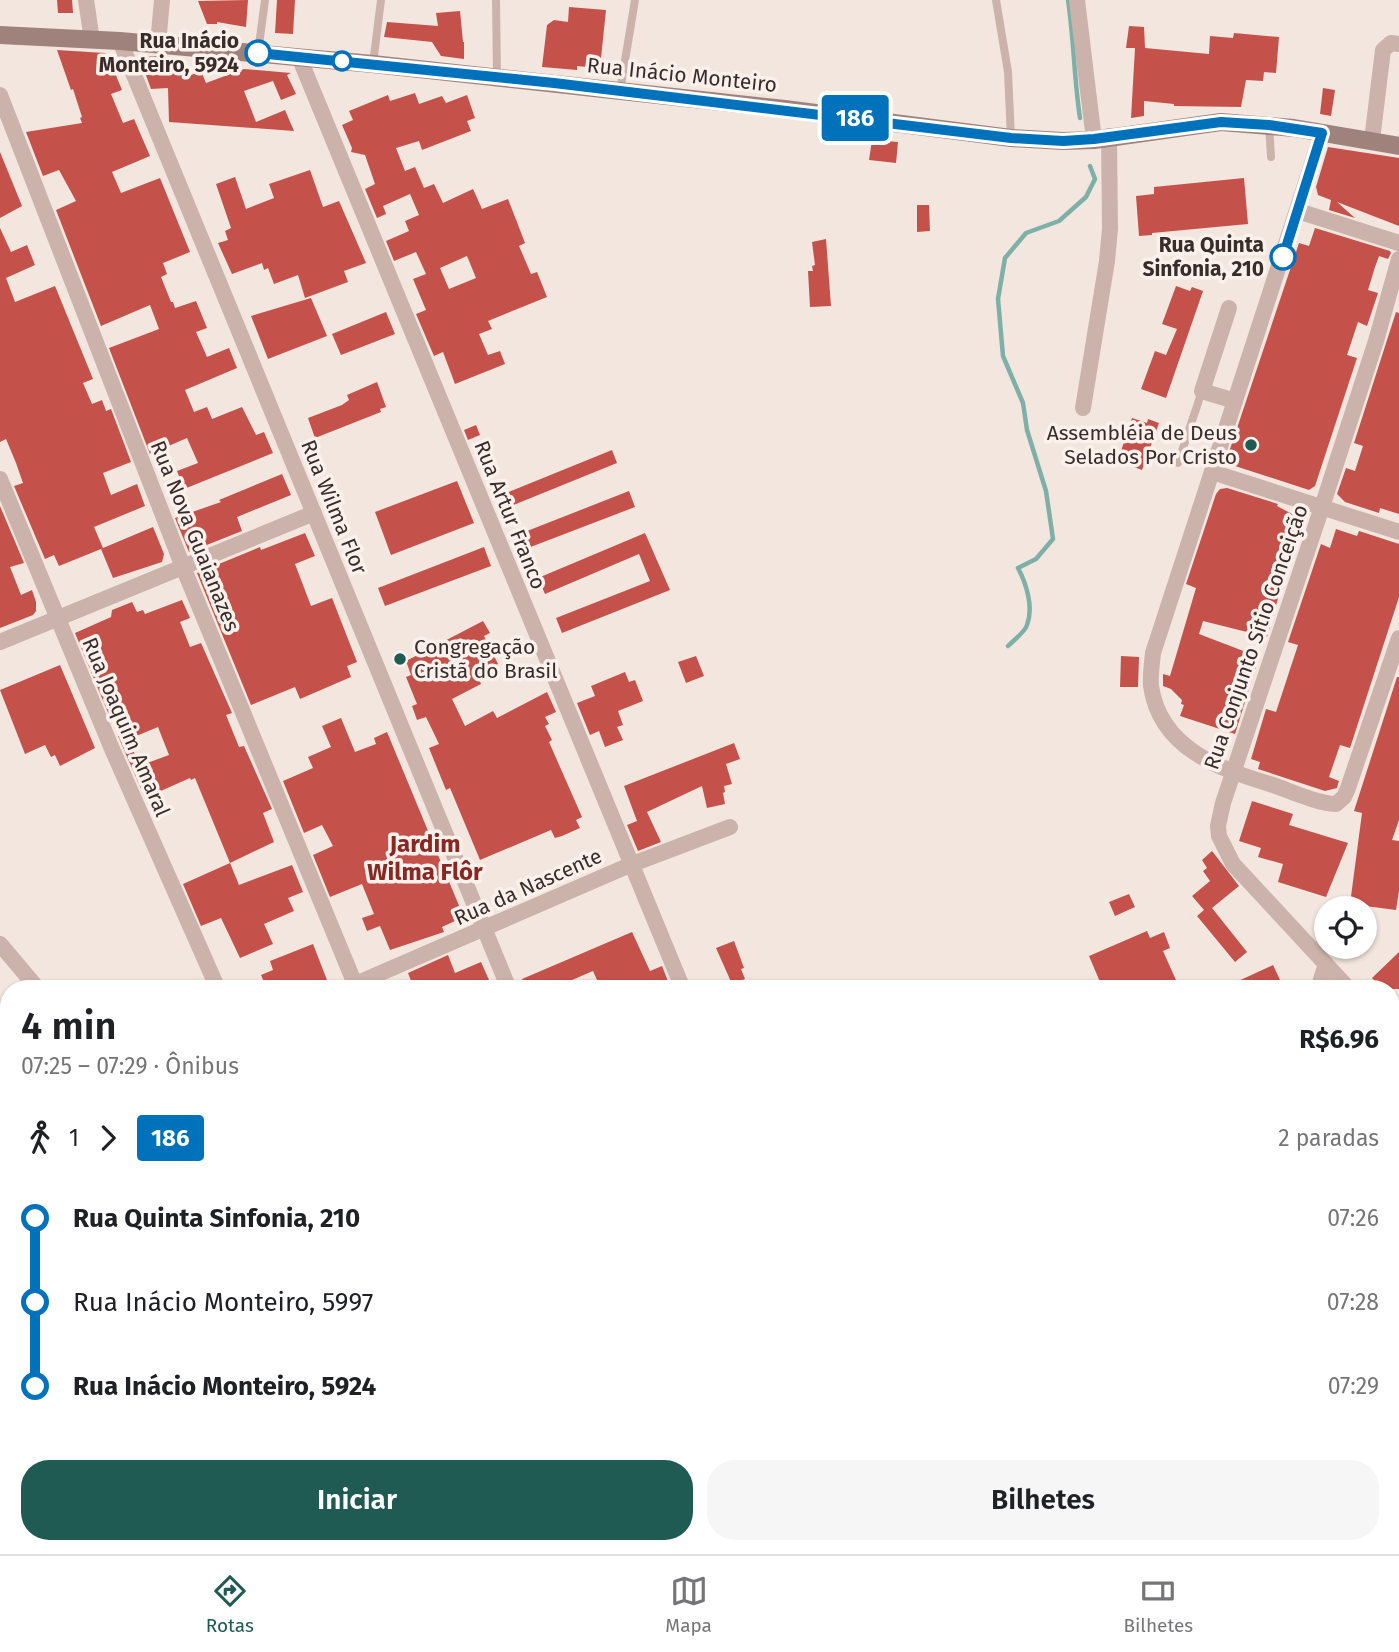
<!DOCTYPE html>
<html lang="pt">
<meta charset="utf-8">
<style>
:root{--surface:#fff;--page:#f6f6f6;--text:#202124;--muted:#757577;--line:#e0e0e0;--accent:#1f5b53}
body{margin:0;font-family:"Fira Sans",sans-serif;background:var(--page);color:var(--text);height:100vh;display:flex;flex-direction:column;font-size:26px;white-space:nowrap}
*{box-sizing:border-box;margin:0}
p{font-size:23px;color:var(--muted)}
.icon{flex:none;width:38px;height:38px;fill:none;stroke:currentColor;stroke-width:2;stroke-linecap:round;stroke-linejoin:round}
.map{position:relative;flex:1;overflow:hidden}
.sheet{position:absolute;left:0px;top:980px;width:1400px;height:574px;display:flex;flex-direction:column;background:var(--surface);border-radius:28px 28px 0 0;box-shadow:0 2px 5px #0004}
.sheet>*{flex:none}
.badge{padding:0 14px;border-radius:5px;font-size:24px;line-height:46px}
.controls{position:absolute;left:1314px;top:896px;display:grid;gap:14px}
.controls a{display:grid;place-items:center;width:63px;height:63px;border-radius:50%;background:var(--surface);box-shadow:0 2px 5px #0004;font-size:35px}
.map>.badge{position:absolute;translate:-50% -50%;box-shadow:0 0 0 4px #fff}
.legs{display:flex;align-items:center;gap:10px;height:77px;padding:0 21px;font-size:23px}
.legs p{margin-inline-start:auto}
.headline{display:flex;align-items:center;justify-content:space-between;height:119px;padding:0 21px}
h1{font-size:38px;font-weight:600;line-height:52px}
.action{display:flex;gap:14px;margin-top:auto;padding:14px 21px}
.action a{flex:1;height:80px;border-radius:28px;background:var(--accent);color:#fff;font-size:28px;font-weight:600;line-height:80px;text-align:center}
.action a+a{background:var(--page);color:var(--text)}
ul{padding:0 21px;list-style:none}
li{display:flex;align-items:center;gap:24px;height:84px;font-size:26px}
li i{display:grid;place-items:center;width:10px;height:100%;margin:0 9px;background:currentColor}
li i::after{content:'';width:18px;height:18px;margin:-9px;border:5px solid;border-radius:50%;background:var(--surface)}
li p{margin-inline-start:auto}
li:first-child i{background:linear-gradient(#0000 50%,currentColor 0)}
li:last-child i{background:linear-gradient(currentColor 50%,#0000 0)}
.dock{display:flex;justify-content:space-around;align-items:center;height:98px;border-top:2px solid var(--line);background:var(--surface);font-size:19px;color:var(--muted)}
.dock a{display:grid;justify-items:center;gap:4px}
.dock .active{color:var(--accent)}
.map>svg:first-child{display:block}
.green{fill:#bdc29f}
.lines{fill:none;stroke-linecap:round;stroke-linejoin:round}
.stream{stroke:#7eb0a8;stroke-width:4.5}
.building{fill:#c5514b;fill-rule:evenodd}
.path{stroke:#b79d95;stroke-width:2.5;stroke-dasharray:3.5 3.5;stroke-linecap:butt}
.lane{stroke:#cbb3ab;stroke-width:8}
.street{stroke:#cbb3ab;stroke-width:16}
.secondary{stroke:#9f827c;stroke-width:18}
.line-1-casing{stroke:#fff;stroke-width:16}
.line-1{stroke:#0072bc;stroke-width:10}
.stop-1-dot{fill:#fff;stroke:#0072bc;stroke-width:3.5}
.poi-dot{fill:#1f5b53;stroke:#faf1ec;stroke-width:2.5}
.labels{text-anchor:middle;dominant-baseline:central;stroke-width:7;stroke-linejoin:round;paint-order:stroke}
.stop-label{font-size:21px;font-weight:bold;fill:#392c2a;stroke:#faf1ec;text-anchor:end}
.street-label{font-size:21px;fill:#392c2a;stroke:#faf1ec}
.poi-label{font-size:21px;fill:#392c2a;stroke:#faf1ec;text-anchor:end}
.quarter-label{font-size:24px;font-weight:bold;fill:#882823;stroke:#faf1ec}
</style>
<div class="map">
<svg width="1399" height="1554" viewBox="0 0 1399 1554">
<rect width="100%" height="100%" fill="#f3e6df"/>
<path class="green" d="M9 1417V1545H591L598 1554H0V1421Z"/>
<g class="lines">
<g class="stream">
<path d="M1068 0C1074 40 1074 79 1080 118"/>
<path d="M1008 646C1014 640 1025 632 1027 625 1034 607 1026 583 1018 568L1036 559 1053 539 1046 491 1027 430 1023 403 1003 356 998 299 1005 258 1026 233 1059 221 1086 197 1095 179 1090 166"/>
</g>
</g>
<g class="building">
<path d="M57 0H72L73 13H58Z"/>
<path d="M248 0 246 27 217 22V24H207L198 1Z"/>
<path d="M277 0H295L293 34 275 33Z"/>
<path d="M569 7 606 10 601 58H599L598 68 577 66V70L542 67 547 25 554 20 568 22Z"/>
<path d="M460 11 463 42H464V59L441 56 432 42 384 37 387 22 438 26 436 13Z"/>
<path d="M1129 26 1144 27 1145 48 1209 54 1210 36 1233 38 1234 33 1279 37 1276 73 1264 72 1263 81 1246 80 1241 107 1174 106V104L1144 101V116L1131 118 1135 48H1126Z"/>
<path d="M57 50 105 53 108 56 122 90 111 94 123 123 134 119 150 156 112 172 121 193 160 178 190 252 163 263 167 274 161 277 171 302H173L175 308 196 301 207 328 196 332 207 357 229 348 237 368 185 390 194 412 207 407 212 419 242 407 256 435 264 432 273 453 184 489 177 471 198 463 187 438 150 454 109 348 159 329 150 305 101 326 56 210 76 201 59 170 43 176 26 132 82 123 80 118 82 117 73 89 71 90Z"/>
<path d="M152 56 172 57V60L185 61 191 75 201 71 206 83 244 69 291 73 287 75 296 94 281 100 273 81 244 91 256 122 285 110 294 131 169 122 168 88 151 89 140 59Z"/>
<path d="M1323 88 1335 90 1331 116 1320 114Z"/>
<path d="M415 93 419 104 442 96 446 103 467 95 475 118 467 121 471 131 422 150 419 141 396 148 405 171 415 167 424 188 434 184 443 203 473 189 482 209 508 199 525 243 519 246 531 274 537 272 547 297 488 321 492 329 479 334 488 355 500 351 505 364 455 384 443 352 434 356 416 314 426 310 413 279 426 274 416 252 394 261 386 241 409 231 405 221 419 215 410 194 383 206 386 214 377 218 365 189 375 184 365 155 351 152 352 148 342 125 353 120 349 111 388 95 390 101ZM467 256 476 278 449 289 440 268Z"/>
<path d="M872 140 898 142 896 163 869 160Z"/>
<path d="M1328 147 1399 158V226L1337 202 1355 218 1329 210 1331 200 1318 195 1316 187Z"/>
<path d="M0 152 22 206 0 218Z"/>
<path d="M310 170 323 207 339 201 366 263 344 271 348 282 305 298 298 275 274 284 268 268 264 270 262 263 232 274 218 243 228 240 225 231 231 228 216 184 235 177 246 209 274 198 269 184Z"/>
<path d="M1244 178 1248 224 1152 233V235L1139 236 1136 196 1154 194V187Z"/>
<path d="M917 205H929L930 231 917 232Z"/>
<path d="M0 228 11 252 27 245 35 265 6 278 15 302 55 286 93 379 83 383 92 404 102 400 106 411 111 409 131 462 103 473 111 495 137 484 145 506 94 527 103 548 153 527 164 554 162 562 113 578 101 549 59 566 54 555 45 559 14 486 23 483 16 463 6 439 0 442Z"/>
<path d="M1315 228 1390 251 1391 253 1388 259 1379 256 1375 267 1368 290 1378 293 1367 326 1358 322 1347 355 1357 358 1315 486 1309 490 1232 465 1227 458 1299 243 1309 246Z"/>
<path d="M826 239 831 306 810 307 808 271H813L812 266 815 265 812 242Z"/>
<path d="M1176 286 1190 291 1192 287 1203 291 1166 398 1141 389 1155 351 1166 355 1177 329 1162 324Z"/>
<path d="M311 298 327 336 268 359 251 316Z"/>
<path d="M386 312 395 334 341 355 332 334Z"/>
<path d="M1396 312 1399 313V514L1380 508 1379 513 1345 502 1337 494 1346 468 1355 471 1363 446 1354 443Z"/>
<path d="M377 382 386 407 380 409 381 412 315 438 308 418 342 405 349 400 347 395Z"/>
<path d="M1132 418 1147 423 1148 419 1159 423 1142 470 1131 466 1133 462 1119 457Z"/>
<path d="M476 425 480 435 468 440 464 430Z"/>
<path d="M612 450 617 463 511 506 506 493Z"/>
<path d="M282 474 291 495 237 517 242 531 189 552 175 518 221 502 219 500Z"/>
<path d="M457 481 474 523 391 555 375 512Z"/>
<path d="M1227 488 1278 504 1277 506 1294 515 1291 524 1301 527 1297 538 1287 534 1273 578 1283 581 1267 637 1203 621 1199 634 1259 657 1235 734 1180 716 1184 705 1181 704 1182 700 1171 689 1163 686V674L1170 676 1196 588 1186 584 1216 494 1220 489Z"/>
<path d="M629 491 635 507 528 548 522 533Z"/>
<path d="M0 506 24 563 10 567 21 595 32 590 36 602V611L33 615 0 628Z"/>
<path d="M1336 529 1357 536 1359 531 1399 544V597L1350 748 1340 745 1329 777 1339 781 1338 784 1337 788 1325 791 1258 769 1260 762 1251 759 1266 709 1276 712 1298 645 1288 642 1321 544 1330 548Z"/>
<path d="M305 533 315 556 295 564 311 606 332 598 357 662 347 666 351 677 300 699 295 687 251 705 197 573 260 547 261 550Z"/>
<path d="M645 533 670 590 562 633 556 618 650 581 639 554 545 594 538 578Z"/>
<path d="M484 547 491 566 385 606 378 588Z"/>
<path d="M182 600 190 618 180 622 190 647 201 643 232 713 226 715 239 747 244 746 272 809 263 813 274 842 230 863 239 885 292 865 303 892 288 898 294 911 264 924 273 944 240 958 221 918 201 926 183 884 230 863 195 778 191 780 190 778 145 798 118 736 125 733 117 712 109 715 75 633 111 617 112 610 132 602 137 612 143 610 145 614ZM158 727 169 755 139 766 129 739Z"/>
<path d="M483 621 490 633 484 636 498 664 477 674 481 684 452 699 465 726 493 711 497 718 547 692 556 712 545 717 549 724 545 726 552 740 549 742 582 817 576 820 580 828 562 836 555 838 551 830 480 860 450 788 446 790 429 748 439 744 426 717 417 720 412 706 417 704 406 677 411 675 406 661Z"/>
<path d="M696 656 704 676 686 683 678 662Z"/>
<path d="M1121 656 1139 657 1138 687H1120Z"/>
<path d="M60 665 95 748 60 766 55 755 51 757 45 745 25 754 0 690Z"/>
<path d="M625 672 629 682 635 680 643 701 618 711 623 725 617 727 623 740 605 747 599 731 590 735 577 703 595 696 591 686Z"/>
<path d="M1397 677H1399V820L1392 840 1399 841V891L1396 910 1350 904 1362 813 1354 811Z"/>
<path d="M341 718 355 752 376 744 374 738 387 732 460 908 457 909 460 915 453 918 455 921 442 927 444 932 390 950 380 926 367 931 362 918 374 914 362 884 330 897 313 855 333 846 322 825 304 833 283 781 313 768 308 757 331 747 322 726Z"/>
<path d="M734 743 740 759 726 764 732 784 724 786 725 792 723 793 725 804 707 808 702 786 647 812 661 842 638 851 627 825 637 821 624 786Z"/>
<path d="M1252 801 1293 814 1289 825 1348 843 1326 897 1278 882 1283 864 1258 857 1261 848 1239 841Z"/>
<path d="M1212 851 1239 886 1212 908 1247 952 1235 962 1197 916 1204 910 1192 896 1210 881 1203 871 1207 868 1202 860Z"/>
<path d="M1129 894 1135 907 1115 916 1109 902Z"/>
<path d="M1147 931 1150 938 1164 932 1170 948 1163 951 1180 989H1103L1089 956Z"/>
<path d="M632 932 650 971 662 966 671 989H601L593 971 551 989H526L522 979Z"/>
<path d="M734 941 744 968 741 969 745 979 732 984 716 948Z"/>
<path d="M313 944 327 980 304 989H267L261 975 273 970 270 961Z"/>
<path d="M1399 952V989H1382L1372 978Z"/>
<path d="M448 955 455 973 481 962 493 989H414L408 973Z"/>
<path d="M1273 965 1281 982 1267 989H1221Z"/>
</g>
<g class="lines">
<g class="path">
<path d="M0 1487 9 1482"/>
<path d="M552 1545 554 1554"/>
</g>
<g class="lane">
<path d="M496 0 497 77"/>
<path d="M996 0 1008 72 1011 138"/>
<path d="M258 53 265 0"/>
<path d="M373 64 381 0"/>
<path d="M620 91 635 0"/>
<path d="M1269 125 1271 157"/>
<path d="M1178 463 1202 391"/>
<path d="M1391 1445 1399 1440"/>
</g>
<g class="street">
<path d="M86 0 92 40"/>
<path d="M1077 0 1094 140"/>
<path d="M120 41 509 989"/>
<path d="M158 44 162 0"/>
<path d="M299 57 683 989"/>
<path d="M0 95 183 567 357 989"/>
<path d="M1322 133 1153 653C1152 664 1150 675 1151 686 1160 749 1220 769 1273 785 1293 792 1316 803 1336 804L1344 797 1348 788 1399 638"/>
<path d="M1372 140 1383 50 1391 43 1399 44"/>
<path d="M1298 211 1399 243"/>
<path d="M1229 308 1202 391 1235 401"/>
<path d="M1083 408 1107 261 1110 229 1109 136"/>
<path d="M1212 472 1399 532"/>
<path d="M0 479 112 749 218 989"/>
<path d="M0 642 314 513"/>
<path d="M0 944 38 989"/>
<path d="M344 989 630 865 730 827"/>
<path d="M1318 989 1326 964"/>
<path d="M1349 989 1233 864 1219 836 1218 826 1223 803 1322 507 1376 341 1399 259"/>
<path d="M1391 1033 1399 1041"/>
<path d="M0 1036 9 1041"/>
<path d="M0 1072H9"/>
<path d="M0 1277H9"/>
<path d="M620 1545 627 1554"/>
<path d="M734 1545 737 1554"/>
<path d="M681 1554 688 1545"/>
<path d="M787 1554 791 1545"/>
<path d="M1037 1554 1041 1545"/>
</g>
<path class="secondary" d="M0 35 120 41 373 64 785 109 1011 138 1063 141 1094 140 1221 122 1294 128 1399 146"/>
</g>
<g class="lines">
<g class="line-1-casing">
<path id="line-1" d="M258 53 554 83 1011 138 1063 141 1094 139 1221 122 1269 125 1322 133 1283 257"/>
</g>
<use href="#line-1" class="line-1"/>
</g>
<g class="stop-1-dot">
<circle cx="258" cy="53" r="12"/>
<circle cx="342" cy="61" r="9"/>
<circle cx="1283" cy="257" r="12"/>
</g>
<g class="poi-dot">
<circle cx="1251" cy="445" r="7"/>
<circle cx="400" cy="659" r="7"/>
</g>
<g class="labels">
<g class="stop-label">
<text x="239" y="41">Rua Inácio<tspan x="239" dy="24">Monteiro, 5924</tspan></text>
<text x="1264" y="245">Rua Quinta<tspan x="1264" dy="24">Sinfonia, 210</tspan></text>
</g>
<g class="street-label">
<text transform="translate(682 75) rotate(6)">Rua Inácio Monteiro</text>
<text transform="translate(334 507) rotate(68)">Rua Wilma Flor</text>
<text transform="translate(510 515) rotate(68)">Rua Artur Franco</text>
<text transform="translate(195 536) rotate(68)">Rua Nova Guaianazes</text>
<text transform="translate(1256 637) rotate(-71)">Rua Conjunto Sítio Conceição</text>
<text transform="translate(126 727) rotate(67)">Rua Joaquim Amaral</text>
<text transform="translate(528 887) rotate(-24)">Rua da Nascente</text>
</g>
<g class="poi-label">
<text x="1237" y="433">Assembléia de Deus<tspan x="1237" dy="24">Selados Por Cristo</tspan></text>
<text x="414" y="647" text-anchor="start">Congregação<tspan x="414" dy="24">Cristã do Brasil</tspan></text>
</g>
<g class="quarter-label">
<text x="425" y="844">Jardim<tspan x="425" dy="28">Wilma Flôr</tspan></text>
</g>
</g>
</svg>
<div class="controls">
<a><svg class="icon" aria-label="locate" viewBox="0 0 24 24"><circle cx="12" cy="12" r="6"/><path d="M12 2v4M12 18v4M2 12h4M18 12h4"/></svg></a>
</div>
<b class="badge" style="left:855px;top:118px;background:#0072bc;color:#fff">186</b>
<section class="sheet">
<div class="headline"><div><h1>4 min</h1><p>07:25 – 07:29 · Ônibus</p></div><b>R$6.96</b></div>
<div class="legs"><svg class="icon" aria-label="walk" viewBox="0 0 24 24"><circle cx="13" cy="4" r="2"/><path d="M13 8l-2 6 4 7M11 14l-3 7M7 12l3-4h3l4 4"/></svg>1<svg class="icon" aria-label="forward" viewBox="0 0 24 24"><path d="M9 5l7 7-7 7"/></svg><b class="badge" style="background:#0072bc;color:#fff">186</b><p>2 paradas</p></div>
<ul>
<li><i style="color:#0072bc"></i><b>Rua Quinta Sinfonia, 210</b><p>07:26</p></li>
<li><i style="color:#0072bc"></i><span>Rua Inácio Monteiro, 5997</span><p>07:28</p></li>
<li><i style="color:#0072bc"></i><b>Rua Inácio Monteiro, 5924</b><p>07:29</p></li>
</ul>
<div class="action"><a>Iniciar</a><a>Bilhetes</a></div>
</section>
</div>
<nav class="dock">
<a class="active"><svg class="icon" aria-label="directions" viewBox="0 0 24 24"><path d="M12 3l9 9-9 9-9-9zM9 14v-3h6M13 9l2 2-2 2"/></svg>Rotas</a>
<a><svg class="icon" aria-label="map" viewBox="0 0 24 24"><path d="M3 6l6-2 6 2 6-2v14l-6 2-6-2-6 2zM9 4v14M15 6v14"/></svg>Mapa</a>
<a><svg class="icon" aria-label="tickets" viewBox="0 0 24 24"><path d="M3 7h18v10H3zM15 7v10"/></svg>Bilhetes</a>
</nav>
